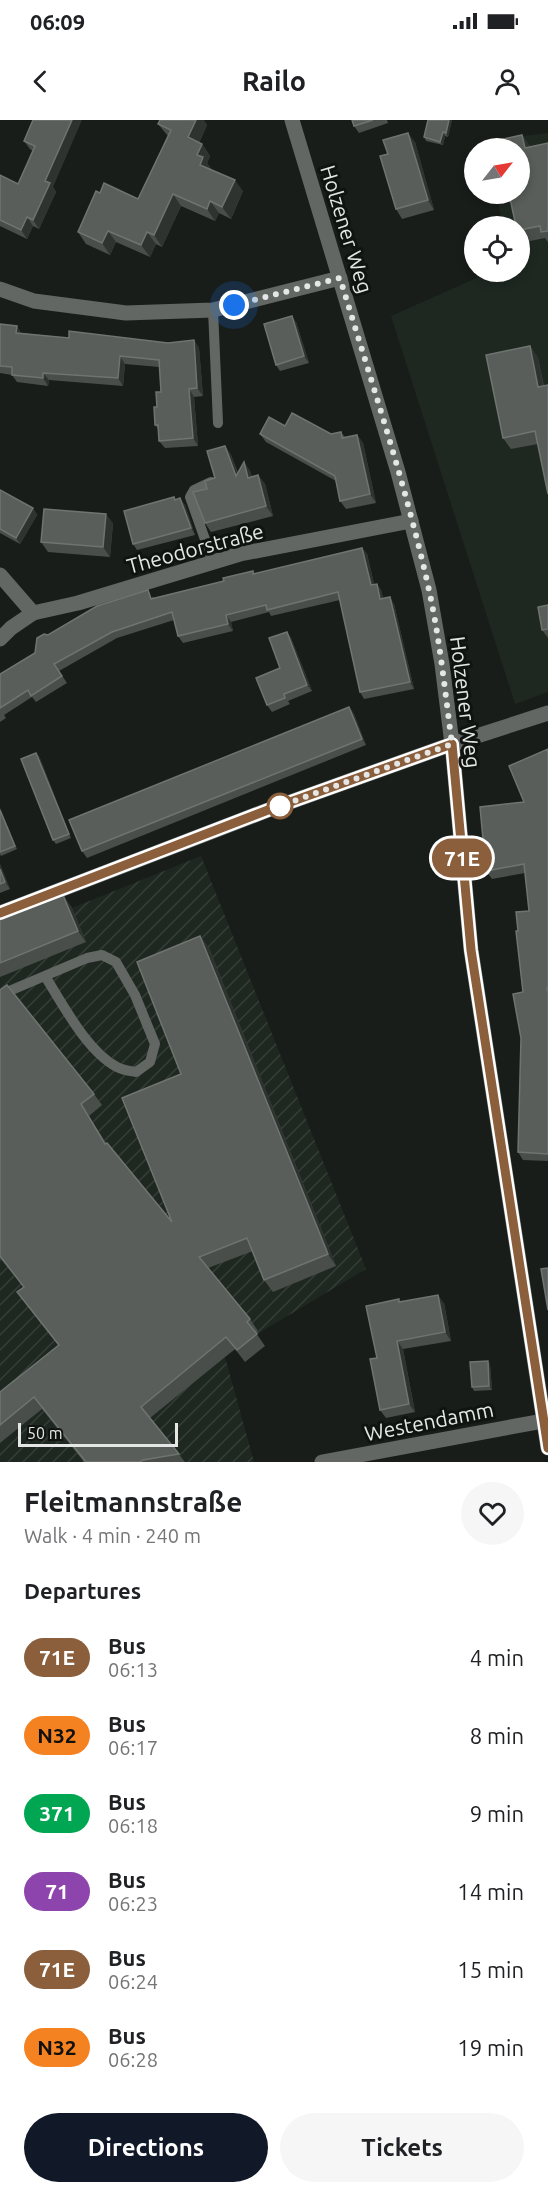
<!DOCTYPE html>
<meta charset="utf-8">
<style>
:root{--surface:#fff;--page:#f6f6f6;--text:#202124;--muted:#757577;--accent:#111827}
body{margin:0;font-family:Ubuntu,sans-serif;background:var(--page);color:var(--text);height:100vh;display:flex;flex-direction:column;font-size:22px;white-space:nowrap}
*{box-sizing:border-box;margin:0}
p{font-size:20px;color:var(--muted)}
.icon{flex:none;width:33px;height:33px;fill:none;stroke:currentColor;stroke-width:2;stroke-linecap:round;stroke-linejoin:round}
.map{position:relative;height:1342px;overflow:hidden}
.details{display:flex;flex-direction:column;background:var(--surface);flex:1}
.details>*{flex:none}
.badge{padding:0 12px;border-radius:20px;font-size:21px;line-height:39px}
.needle{width:39px;rotate:59deg}
.buttons{position:absolute;left:464px;top:18px;display:grid;gap:12px}
.buttons a{display:grid;place-items:center;width:66px;height:66px;border-radius:50%;background:var(--surface);box-shadow:0 3px 9px #0003;font-size:30px}
.scale{position:absolute;left:18px;bottom:15px;width:160px;box-sizing:border-box;padding-left:6px;border:3px solid #e4e7e5;border-top:0;font-size:16px;line-height:21px;white-space:nowrap;color:#e4e7e5;-webkit-text-stroke:4px #101411;paint-order:stroke}
.you{position:absolute;width:30px;height:30px;margin:-15px;border:4px solid #fff;border-radius:50%;background:#1a73e8;box-shadow:0 0 0 9px #1a73e833}
.map>.badge{position:absolute;translate:-50% -50%;box-shadow:0 0 0 3px #fff}
h2{padding:0 24px;font-size:22px;line-height:54px}
.round{display:grid;place-items:center;flex:none;width:63px;height:63px;border-radius:32px;background:var(--page)}
.overview{display:flex;align-items:center;justify-content:space-between;height:102px;padding:0 24px}
h1{font-size:28px;font-weight:700;line-height:45px}
.action{display:flex;gap:12px;margin-top:auto;padding:12px 24px}
.action a{flex:1;height:69px;border-radius:36px;background:var(--accent);color:#fff;font-size:24px;font-weight:700;line-height:69px;text-align:center}
.action a+a{background:var(--page);color:var(--text)}
ul{padding:0;list-style:none}
li{display:flex;align-items:center;gap:18px;height:78px;padding:0 24px}
li div{flex:1}
li b{display:block;font-size:22px}
li em{font-style:normal}
li .badge{min-width:66px;font-weight:700;text-align:center}
.status{display:flex;justify-content:space-between;align-items:center;height:42px;padding:0 30px;background:var(--surface);direction:ltr}
.status svg{height:16px;fill:currentColor}
header{display:flex;justify-content:space-between;align-items:center;height:78px;padding:0 24px;background:var(--surface);font-size:27px;font-weight:700}
.map>svg:first-child{display:block}
.built{fill:#1e2821}
.industrial{fill:url(#industrial-furrows)}
.lines{fill:none;stroke-linecap:round;stroke-linejoin:round}
.service{stroke:#626764;stroke-width:10}
.minor{stroke:#626764;stroke-width:15}
.tertiary{stroke:#626764;stroke-width:15}
.secondary{stroke:#626764;stroke-width:15}
.wall{fill:#494e4a}
.shaded-wall{fill:#2f3330}
.building{fill:#595e5a;stroke:#6f7470;stroke-width:1.5}
.line-casing{stroke:#fff;stroke-width:14}
.line{stroke:#8b5e3c;stroke-width:9}
.walk{stroke:#e4e7e5;stroke-width:6;stroke-dasharray:0 10.8}
.stop-dot{fill:#fff;stroke:#8b5e3c;stroke-width:3}
.labels{text-anchor:middle;dominant-baseline:central;stroke-width:6;stroke-linejoin:round;paint-order:stroke}
.street-label{font-size:21px;fill:#e4e7e5;stroke:#101411}
</style>
<div class="status"><b>06:09</b><svg viewBox="0 0 49 12"><path d="M0 12V9h3v3zM5 12V6h3v6zM10 12V3h3v9zM15 12V0h3v12zM26 1h20v11H26zM47 4h2v5h-2z"/></svg></div>
<header><svg class="icon" aria-label="back" viewBox="0 0 24 24"><path d="M15 5l-7 7 7 7"/></svg>Railo<svg class="icon" aria-label="person" viewBox="0 0 24 24"><circle cx="12" cy="8" r="4"/><path d="M4 21q1-7 8-7t8 7"/></svg></header>
<div class="map">
<svg width="548" height="1342" viewBox="0 0 548 1342">
<defs>
<pattern id="industrial-furrows" width="10" height="10" patternUnits="userSpaceOnUse" patternTransform="scale(1.5)"><rect width="10" height="10" fill="#1e2821"/><path d="M-1 1l2-2M0 10L10 0M9 11l2-2" fill="none" stroke="#343d36"/></pattern>
</defs>
<rect width="100%" height="100%" fill="#191d1a"/>
<path class="built" d="M548 13V572L515 584 391 196 490 152H519V106H502L497 74H519V28H489L488 20Z"/>
<path class="industrial" d="M201 736 366 1149 264 1210 225 1237 254 1342H0V817Z"/>
<g class="lines">
<g class="service">
<path d="M213 190 218 303"/>
<path d="M211 362 194 370 190 377 213 442"/>
<path d="M0 875 87 838 102 835 116 842 135 875 155 924 150 942 136 952C130 951 122 950 117 947 87 931 63 885 45 856"/>
</g>
<g class="minor">
<path d="M0 169 34 181 126 193 213 190 340 158"/>
<path d="M0 455 33 493"/>
<path d="M0 519 11 508 33 493 78 483 240 434 411 401"/>
<path d="M452 624 548 593"/>
<path d="M322 1342 548 1300"/>
</g>
<path class="tertiary" d="M0 793 268 690 452 624"/>
<path class="secondary" d="M292 0 398 352 429 470 442 544 452 624 471 830 548 1328"/>
</g>
<g class="wall">
<path d="M33 0 53 67 56 72 39 109 33 106 27 119 0 106V55L18 64 33 31 30 29 24 21Z"/>
<path d="M352 0H387L388 3 359 13 354 6Z"/>
<path d="M428 0H452L448 17 445 16 443 25 426 21 424 17Z"/>
<path d="M204 1 207 5 199 23 202 24 210 36 207 43 211 49 243 71 231 99 219 93 215 101 181 86 162 127 156 124 150 137 116 122 110 135 86 124 78 112 100 73 138 79 168 16 158 4Z"/>
<path d="M415 22 434 90 402 99 396 89 388 34Z"/>
<path d="M548 23V122L545 118 525 122 519 114V106L530 27Z"/>
<path d="M296 202 309 243 280 251 276 245Z"/>
<path d="M0 204 21 213 69 218 168 223 194 220 199 228 203 276 194 277 198 326 165 328 159 321V310L155 305 157 287 161 272 159 247 125 244 123 266 49 260 48 266 17 262 12 255 0 253Z"/>
<path d="M530 226 538 238 544 266 538 324 511 329 503 318Z"/>
<path d="M285 306 331 314 341 312 345 317 357 315 363 323 376 383 346 389 340 381 336 361 266 322 260 314Z"/>
<path d="M225 326 231 335 238 353 244 342 250 351 252 357 258 355 265 364 273 396 211 412 205 403 207 369 215 358Z"/>
<path d="M0 370 33 388 37 395 20 424 0 413Z"/>
<path d="M176 380 185 385 195 415 137 430 133 424Z"/>
<path d="M113 403 110 437 48 432 41 422Z"/>
<path d="M362 428 367 434 374 464H377L381 470 383 478 394 484 414 569 364 579 360 572 340 480 271 496 269 492 231 502 233 511 183 523 178 516 174 500 117 518 59 551 67 563 36 582 32 577 4 595 6 598 0 602V554L35 533 48 515 153 477 154 478 224 461 253 451 255 454Z"/>
<path d="M548 485V518L542 510Z"/>
<path d="M287 512 291 518 312 571 288 581 290 584 272 592 267 585 280 548Z"/>
<path d="M349 587 354 594 366 625 87 738 82 731Z"/>
<path d="M548 629V1041L523 1040 518 1032 523 872 518 811 529 791 525 753 492 759 486 751 524 682Z"/>
<path d="M39 636 71 718 56 724 53 720Z"/>
<path d="M0 688 17 729 1 736 0 734Z"/>
<path d="M0 744 10 769 0 773Z"/>
<path d="M71 786 86 822 0 857V800Z"/>
<path d="M200 816 209 828 336 1146 273 1172 264 1160 253 1131 208 1148 250 1199 258 1211 256 1213 265 1226 245 1242 235 1229 150 1298 185 1342H84L42 1289 0 1323V1272L58 1225 17 1172 24 1167 0 1138V870L94 974 102 985 89 996 106 1023 172 1102 181 954Z"/>
<path d="M401 1182 444 1183 451 1221 403 1229 415 1292 386 1298 380 1290 377 1238Z"/>
<path d="M490 1244 492 1270 474 1271 472 1267Z"/>
</g>
<g class="shaded-wall">
<path d="M72 0H82L53 67 56 72 39 109 33 100 45 61Z"/>
<path d="M196 0H204L207 5 196 29 188 17Z"/>
<path d="M449 0H452L448 17 446 13Z"/>
<path d="M443 12 445 16 443 25 440 22Z"/>
<path d="M408 13 415 22 434 90 428 80Z"/>
<path d="M522 15 531 27 525 28Z"/>
<path d="M202 24 210 36 207 43 211 49 200 45 197 35Z"/>
<path d="M235 60 243 71 231 99 222 87Z"/>
<path d="M173 74 181 86 162 127 154 115Z"/>
<path d="M210 81 219 93 215 101 207 89Z"/>
<path d="M27 97 33 106 27 119 21 110Z"/>
<path d="M108 111 116 122 110 135 102 123Z"/>
<path d="M147 112 156 124 150 137 141 125Z"/>
<path d="M292 196 296 202 309 243 304 236Z"/>
<path d="M17 206 22 214 16 213Z"/>
<path d="M194 220 199 228 203 276 197 268Z"/>
<path d="M530 226 538 238 546 279 538 267Z"/>
<path d="M120 236 125 244 123 266 118 258Z"/>
<path d="M43 253 49 260 48 266 43 258Z"/>
<path d="M189 269 194 277 198 326 193 318Z"/>
<path d="M357 315 363 323 376 383 370 374Z"/>
<path d="M225 326 231 335 242 366 236 356Z"/>
<path d="M244 342 250 351 255 367 248 358Z"/>
<path d="M258 355 265 364 273 396 266 386Z"/>
<path d="M180 378 185 385 195 415 191 408Z"/>
<path d="M33 388 37 395 20 424 16 418Z"/>
<path d="M106 394 113 403 110 437 103 427Z"/>
<path d="M362 428 367 434 376 472 371 465Z"/>
<path d="M377 464 381 470 385 486 380 479Z"/>
<path d="M390 477 394 484 414 569 410 562Z"/>
<path d="M226 495 231 502 233 511 228 504Z"/>
<path d="M287 512 291 518 312 571 307 565Z"/>
<path d="M349 587 354 594 366 625 362 619Z"/>
<path d="M36 633 39 636 71 718 69 714Z"/>
<path d="M0 688 17 729 15 726 0 690Z"/>
<path d="M0 744 10 769 5 762 0 749Z"/>
<path d="M63 775 71 786 86 822 78 811Z"/>
<path d="M200 816 209 828 336 1146 328 1134Z"/>
<path d="M81 984 89 996 113 1036 105 1024Z"/>
<path d="M438 1175 444 1183 451 1221 445 1212Z"/>
<path d="M397 1221 403 1229 415 1292 409 1284Z"/>
<path d="M488 1241 490 1244 492 1270 489 1266Z"/>
</g>
<g class="building">
<path d="M33 0H72L45 61 50 63 33 100 27 97 21 110 0 100V55L18 64 35 26 24 21Z"/>
<path d="M160 0H196L188 17 202 24 197 35 203 37 200 45 235 60 222 87 210 81 207 89 173 74 154 115 147 112 141 125 108 111 102 123 78 112 96 71 100 73 104 63 138 79 171 10 158 4Z"/>
<path d="M352 0H373L354 6Z"/>
<path d="M428 0H449L446 13 443 12 440 22 424 17Z"/>
<path d="M408 13 428 80 396 89 380 36 388 34 383 20Z"/>
<path d="M522 15 525 28 548 23V111L541 112 540 106 519 110V106H516L509 74H519V28H500L499 20Z"/>
<path d="M292 196 304 236 276 245 264 204Z"/>
<path d="M0 204 17 206 16 213 69 218V211L168 223 194 220 197 268 189 269 193 318 159 321 158 305H155L154 287H157L156 272H161L159 240 120 236 118 258 43 253V258L12 255V247L0 246Z"/>
<path d="M530 226 538 267 548 265V374L535 311 503 318 486 235Z"/>
<path d="M292 293 331 314 341 312 342 318 357 315 370 374 340 381 335 356 260 314 269 297 285 306Z"/>
<path d="M225 326 236 356 244 342 248 358 258 355 266 386 205 403 193 372 207 369 205 361 215 358 207 331Z"/>
<path d="M0 370 33 388 16 418 0 409Z"/>
<path d="M174 377 175 380 180 378 191 408 133 424 124 391Z"/>
<path d="M44 389 106 394 103 427 41 422Z"/>
<path d="M362 428 371 465 377 464 380 479 390 477 410 562 360 572 338 472 267 490 266 485 226 495 228 504 178 516 172 492 112 512 54 544 62 556 31 576 28 570 0 588V554L35 533 37 518 44 514 48 515 97 486 148 470 151 479 224 461 223 458 253 451V454Z"/>
<path d="M548 485V509L542 510 538 487Z"/>
<path d="M287 512 307 565 284 574 285 578 267 585 256 558 280 548 269 518Z"/>
<path d="M349 587 362 619 82 731 69 700Z"/>
<path d="M548 629V868H547L548 873V1034L518 1032 521 918 513 874 523 872 516 811H518L516 792 529 791 524 744 486 751 480 687 524 682 509 646Z"/>
<path d="M36 633 69 714 53 720 21 639Z"/>
<path d="M0 690 15 726 0 732Z"/>
<path d="M0 749 5 762 0 764Z"/>
<path d="M63 775 78 811 0 843V800Z"/>
<path d="M200 816 328 1134 264 1160 247 1118 199 1137 250 1199 247 1202 257 1214 237 1230 226 1217 141 1287 179 1334 143 1340 140 1342H86L34 1277 0 1305V1272L59 1225 17 1172 24 1167 0 1136V870L7 865 94 974 81 984 105 1024 107 1023 172 1102 122 978 181 954 137 842Z"/>
<path d="M548 1148V1190L541 1149Z"/>
<path d="M438 1175 445 1212 397 1221 409 1284 380 1290 370 1239 377 1238 366 1186 399 1179V1182Z"/>
<path d="M488 1241 489 1266 472 1267 470 1242Z"/>
</g>
<g class="lines">
<g class="line-casing">
<path id="line" d="M0 793 268 690 452 624 471 830 548 1328"/>
</g>
<use href="#line" class="line"/>
<path class="walk" d="M234 185 340 158C371 261 406 365 429 470 440 520 445 572 452 624L280 686"/>
</g>
<circle class="stop-dot" cx="280" cy="686" r="12"/>
<g class="labels">
<g class="street-label">
<text transform="translate(347 109) rotate(73)">Holzener Weg</text>
<text transform="translate(195 428) rotate(-15)">Theodorstraße</text>
<text transform="translate(466 582) rotate(83)">Holzener Weg</text>
<text transform="translate(429 1301) rotate(-11)">Westendamm</text>
</g>
</g>
</svg>
<div class="buttons">
<a><svg class="needle" viewBox="-14 -14 28 28"><path d="M0-13l5 13h-10z" fill="#e53935"/><path d="M0 13l5-13h-10z" fill="#757577"/></svg></a>
<a><svg class="icon" aria-label="locate" viewBox="0 0 24 24"><circle cx="12" cy="12" r="6"/><path d="M12 2v4M12 18v4M2 12h4M18 12h4"/></svg></a>
</div>
<div class="scale">50 m</div>
<div class="you" style="left:234px;top:185px"></div>
<b class="badge" style="left:462px;top:738px;background:#8b5e3c;color:#fff">71E</b>
</div>
<section class="details">
<div class="overview"><div><h1>Fleitmannstraße</h1><p>Walk · 4 min · 240 m</p></div><a class="round"><svg class="icon" aria-label="heart" viewBox="0 0 24 24"><path d="M12 20l-8-8c-3-5 5-10 8-4 3-6 11-1 8 4z"/></svg></a></div>
<h2>Departures</h2>
<ul>
<li><span class="badge" style="background:#8b5e3c;color:#fff">71E</span><div><b>Bus</b><p>06:13</p></div><em>4 min</em></li>
<li><span class="badge" style="background:#f58220;color:#111">N32</span><div><b>Bus</b><p>06:17</p></div><em>8 min</em></li>
<li><span class="badge" style="background:#00a651;color:#fff">371</span><div><b>Bus</b><p>06:18</p></div><em>9 min</em></li>
<li><span class="badge" style="background:#8e44ad;color:#fff">71</span><div><b>Bus</b><p>06:23</p></div><em>14 min</em></li>
<li><span class="badge" style="background:#8b5e3c;color:#fff">71E</span><div><b>Bus</b><p>06:24</p></div><em>15 min</em></li>
<li><span class="badge" style="background:#f58220;color:#111">N32</span><div><b>Bus</b><p>06:28</p></div><em>19 min</em></li>
</ul>
<div class="action"><a>Directions</a><a>Tickets</a></div>
</section>
